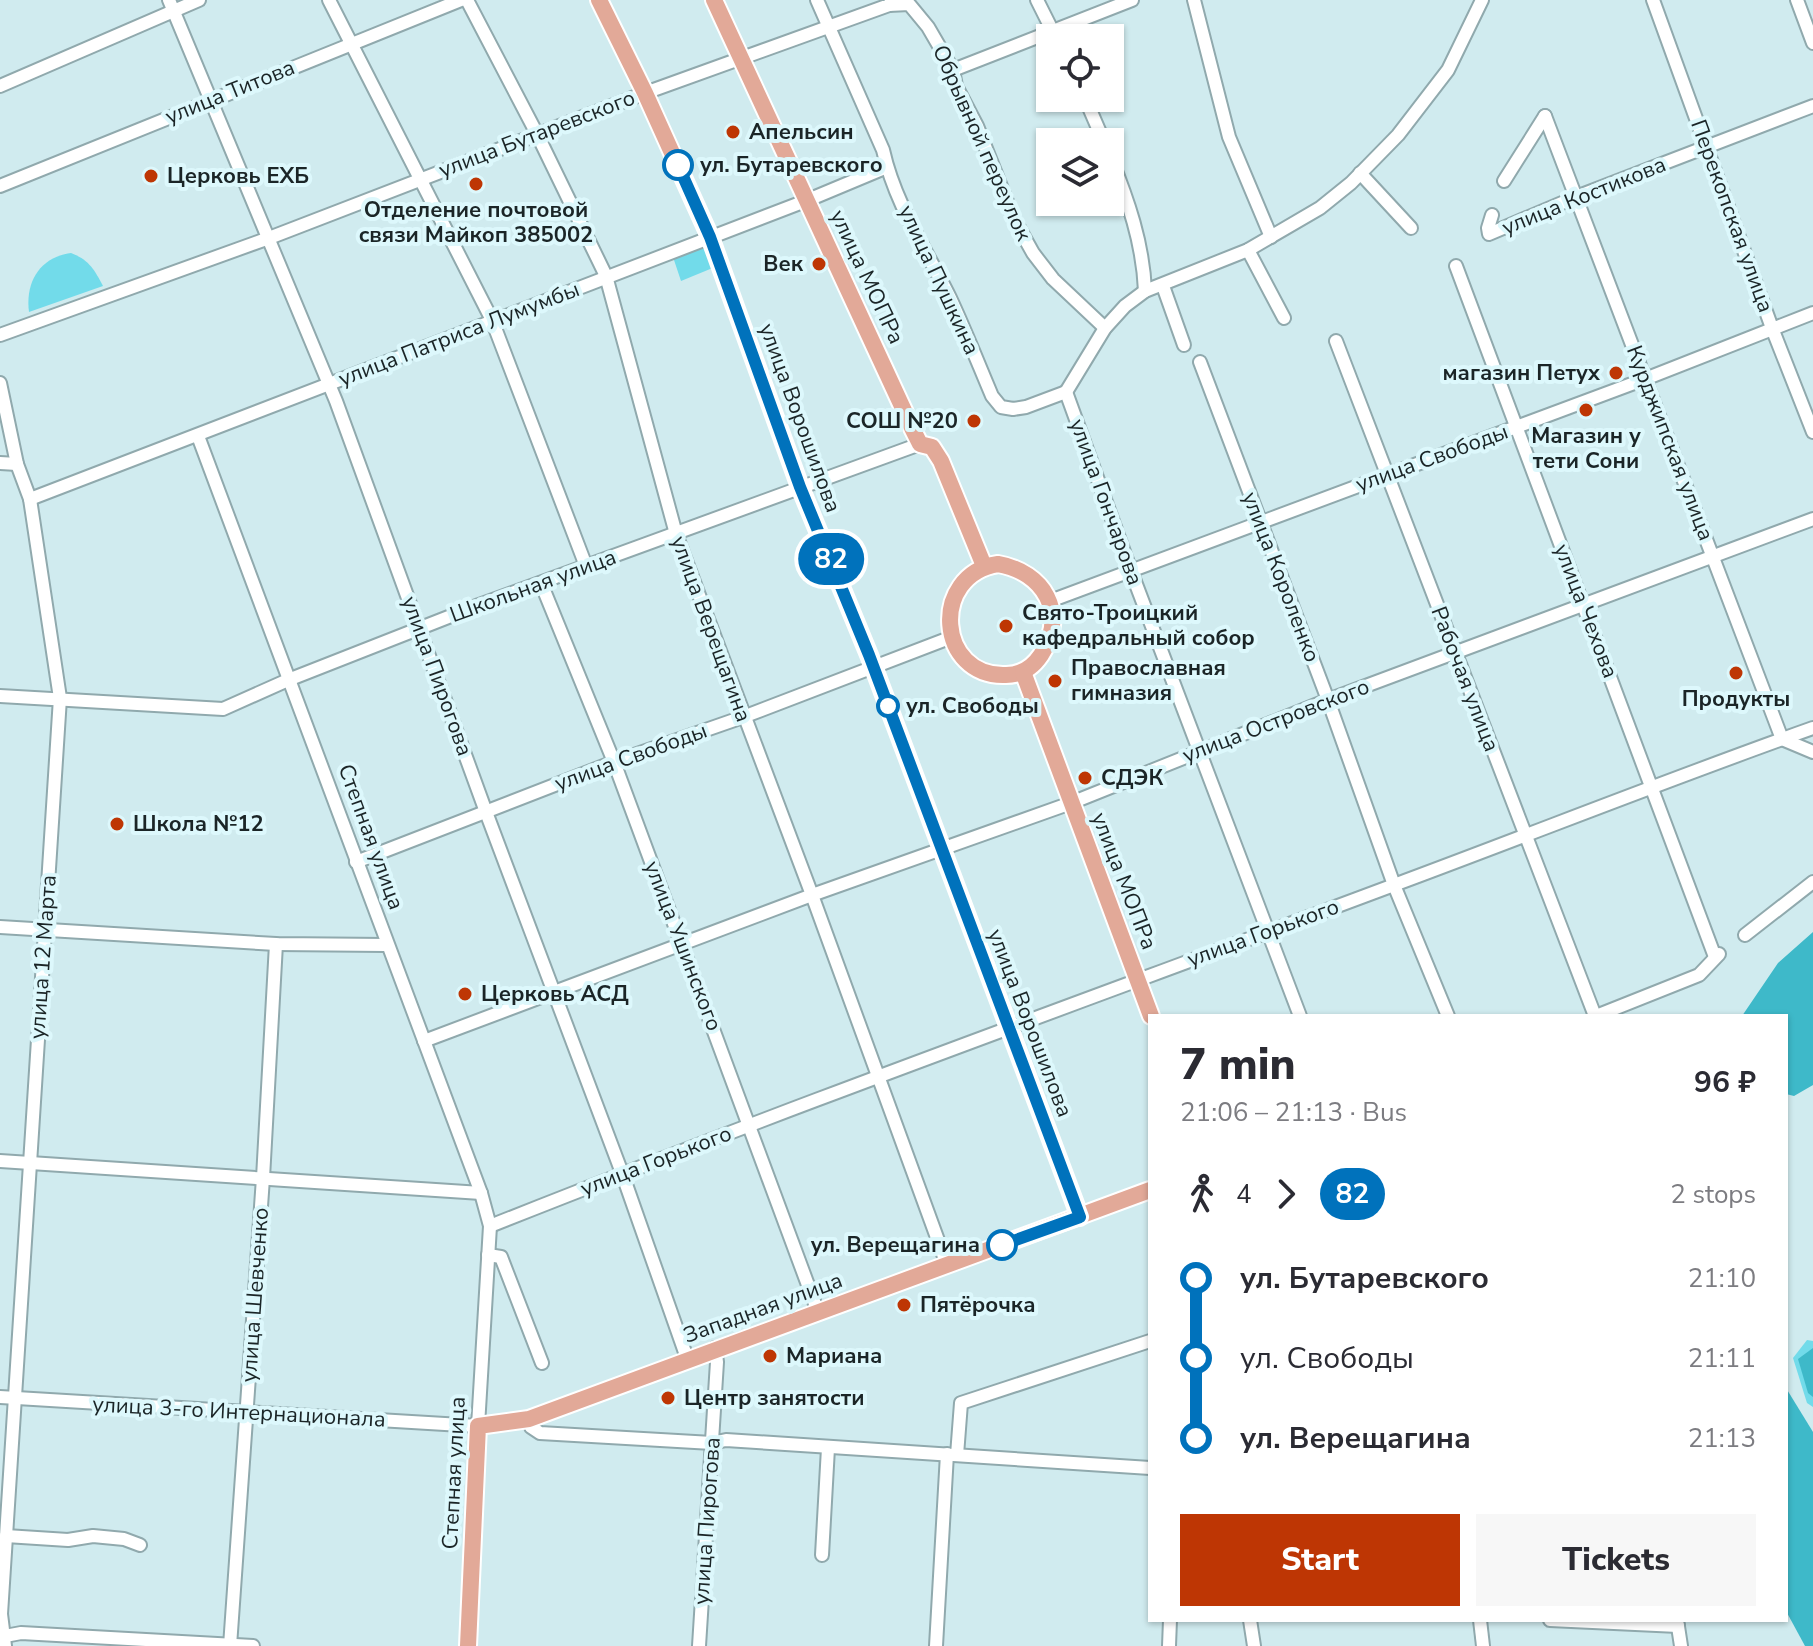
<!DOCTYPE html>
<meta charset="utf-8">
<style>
:root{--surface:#fff;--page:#f7f7f7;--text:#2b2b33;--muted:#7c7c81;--accent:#be3604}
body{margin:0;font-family:"Nunito Sans",sans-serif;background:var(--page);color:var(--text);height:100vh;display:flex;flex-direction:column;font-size:30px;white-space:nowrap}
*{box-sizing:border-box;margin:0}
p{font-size:26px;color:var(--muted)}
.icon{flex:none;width:44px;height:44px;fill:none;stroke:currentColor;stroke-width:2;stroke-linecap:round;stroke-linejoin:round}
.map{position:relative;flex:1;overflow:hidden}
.drawer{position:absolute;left:1148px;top:1014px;width:640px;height:608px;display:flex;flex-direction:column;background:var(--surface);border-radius:0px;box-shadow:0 2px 6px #0004}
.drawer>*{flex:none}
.badge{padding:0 16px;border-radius:26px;font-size:28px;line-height:52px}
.fabs{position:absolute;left:1036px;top:24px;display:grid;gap:16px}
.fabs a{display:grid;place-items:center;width:88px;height:88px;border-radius:0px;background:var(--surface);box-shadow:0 2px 6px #0004;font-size:40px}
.map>.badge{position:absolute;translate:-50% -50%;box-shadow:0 0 0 4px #fff}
.legs{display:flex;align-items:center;gap:12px;height:88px;padding:0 32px;font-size:26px}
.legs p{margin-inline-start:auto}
.head{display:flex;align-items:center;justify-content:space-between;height:136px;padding:0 32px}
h1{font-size:44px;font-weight:800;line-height:60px}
.action{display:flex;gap:16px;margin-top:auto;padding:16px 32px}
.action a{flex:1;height:92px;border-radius:0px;background:var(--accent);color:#fff;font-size:32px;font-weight:800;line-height:92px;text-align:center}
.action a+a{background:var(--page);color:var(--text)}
ul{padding:0 32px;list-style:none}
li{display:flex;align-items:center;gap:28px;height:80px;font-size:30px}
li i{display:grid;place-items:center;width:12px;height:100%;margin:0 10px;background:currentColor}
li i::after{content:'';width:20px;height:20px;margin:-10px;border:6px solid;border-radius:50%;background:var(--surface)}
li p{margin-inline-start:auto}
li:first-child i{background:linear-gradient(#0000 50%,currentColor 0)}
li:last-child i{background:linear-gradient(currentColor 50%,#0000 0)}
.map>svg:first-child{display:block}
.green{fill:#72dbea}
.water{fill:#3eb9c9}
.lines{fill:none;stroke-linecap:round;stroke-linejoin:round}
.minor-casing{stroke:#90a9ad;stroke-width:16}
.major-casing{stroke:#fff;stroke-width:20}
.minor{stroke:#fff;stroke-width:12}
.major{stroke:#e2a998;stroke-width:16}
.line-1-casing{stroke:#fff;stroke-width:18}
.line-1{stroke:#0072bc;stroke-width:12}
.poi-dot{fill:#be3604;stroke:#ddf8fc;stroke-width:3}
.stop-1-dot{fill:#fff;stroke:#0072bc;stroke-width:4}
.labels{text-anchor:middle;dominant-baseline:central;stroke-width:8;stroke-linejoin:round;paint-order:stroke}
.street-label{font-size:22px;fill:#1b2527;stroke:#ddf8fc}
.poi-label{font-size:22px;font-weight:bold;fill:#1b2527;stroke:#ddf8fc;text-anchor:start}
.stop-label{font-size:22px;font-weight:bold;fill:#1b2527;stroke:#ddf8fc;text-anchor:start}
</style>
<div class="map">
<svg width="1813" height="1646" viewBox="0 0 1813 1646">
<rect width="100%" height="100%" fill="#d0ebef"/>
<g class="green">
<path d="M707 244 715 267 681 281 673 257Z"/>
<path d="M71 253C89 260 94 269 103 286L29 312C25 282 40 257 71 253Z"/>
<path d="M1807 1340 1813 1341V1407L1807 1403 1793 1358Z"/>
</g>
<g class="water">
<path d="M1813 932V1085L1794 1096 1786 1094V1016H1742L1778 963Z"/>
<path d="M1813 1348V1397L1808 1393 1798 1359Z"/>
<path d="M1786 1388 1813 1432V1646H1805L1786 1611Z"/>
</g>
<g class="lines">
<g class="minor-casing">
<g id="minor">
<path d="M169 0 336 401 486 812 622 1173 687 1358"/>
<path d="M329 0 492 320 586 566"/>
<path d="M467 0 537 134 606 276 676 534 812 895 947 1265"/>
<path d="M817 0 883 150C895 204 926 249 950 298 965 330 978 363 992 396L1001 407 1013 409 1026 407 1066 392"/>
<path d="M1037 0 1056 38"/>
<path d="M1194 0 1229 137 1271 237"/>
<path d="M1653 0 1772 328 1813 432"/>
<path d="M1797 0 1813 43"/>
<path d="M889 5 909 4 928 27 953 70 956 86 977 126 1014 219 1033 253 1053 279 1105 328"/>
<path d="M953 70 1132 0"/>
<path d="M0 86 199 0"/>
<path d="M1085 98 1104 142"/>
<path d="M1545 116 1782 739 1813 752"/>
<path d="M1110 156C1128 200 1143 243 1145 291"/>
<path d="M1360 173 1411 228"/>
<path d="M1504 181 1545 116"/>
<path d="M0 186 461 0"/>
<path d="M1492 215 1488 228 1489 234 1576 197 1813 106"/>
<path d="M1248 250 1284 318"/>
<path d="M1456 266 1715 957"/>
<path d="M1163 286 1184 345"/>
<path d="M0 335 269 238 645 93 889 5 892 0"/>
<path d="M1336 341 1595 1016"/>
<path d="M1200 362 1328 700 1394 885 1448 1016"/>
<path d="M0 383 17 464 30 499 60 698 1 1614 5 1646"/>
<path d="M1066 392 1131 571 1300 1016"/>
<path d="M1066 392 1105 328 1125 306 1145 291 1248 250 1320 208 1351 183 1398 135 1448 70 1482 0"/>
<path d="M0 463 17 464"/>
<path d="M30 499 808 200 887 167"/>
<path d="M541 583 614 762 818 1312"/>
<path d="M1050 601 1645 379 1813 313"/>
<path d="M0 696 223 709 288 680 479 605 920 444"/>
<path d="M356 862 614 762 743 717 952 637"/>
<path d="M0 927 276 944 386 945"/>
<path d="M1745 935 1813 882"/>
<path d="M1596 1016 1699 975 1719 954"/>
<path d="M424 1041 812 895 1071 803 1328 700 1813 519"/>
<path d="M0 1161 481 1193"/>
<path d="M490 1226C789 1107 1092 998 1394 885 1534 833 1672 778 1813 728"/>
<path d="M488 1255 501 1257 542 1363"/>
<path d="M0 1397 478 1426 490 1226 481 1193 198 436"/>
<path d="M529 1419 531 1427 540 1433 712 1443 726 1440 1150 1468"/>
<path d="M957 1455 961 1403 1150 1341"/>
<path d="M6 1536 68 1540 93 1536 124 1539 140 1545"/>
<path d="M822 1555 828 1448"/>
<path d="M1250 1620 1254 1646"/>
<path d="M1480 1620 1483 1646"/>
<path d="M1550 1620 1678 1626"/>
<path d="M1677 1620 1681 1646"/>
<path d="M5 1636 21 1633 253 1646"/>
<path d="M230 1646 263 1178 276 944"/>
<path d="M699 1646 717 1362 715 1348"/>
<path d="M936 1646 947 1454"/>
<path d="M1169 1646 1170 1620"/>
</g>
</g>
<g class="major-casing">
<g id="major">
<path d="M599 0 645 93 710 237 800 487 869 655 1080 1217"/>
<path d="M714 0 913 430 920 444 932 447 941 461 984 566"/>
<path d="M998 564C1044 572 1068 613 1041 655 1033 667 1022 675 1006 675 937 678 929 575 998 564Z"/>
<path d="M1023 672 1151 1016"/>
<path d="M468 1646 478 1426 529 1419 1150 1190"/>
</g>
</g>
<use href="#minor" class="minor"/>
<use href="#major" class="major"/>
</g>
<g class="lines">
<g class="line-1-casing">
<path id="line-1" d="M678 165 710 237 800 487 869 655 1080 1217 1002 1245"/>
</g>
<use href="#line-1" class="line-1"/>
</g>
<g class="poi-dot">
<circle cx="733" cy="132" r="8"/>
<circle cx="151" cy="176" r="8"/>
<circle cx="476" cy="184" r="8"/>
<circle cx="819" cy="264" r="8"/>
<circle cx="1616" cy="373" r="8"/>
<circle cx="1586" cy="410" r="8"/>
<circle cx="974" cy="421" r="8"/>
<circle cx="1006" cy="626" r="8"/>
<circle cx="1736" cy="673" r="8"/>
<circle cx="1055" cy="681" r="8"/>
<circle cx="1085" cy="778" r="8"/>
<circle cx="117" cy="824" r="8"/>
<circle cx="465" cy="994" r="8"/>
<circle cx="904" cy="1305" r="8"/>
<circle cx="770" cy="1356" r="8"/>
<circle cx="668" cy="1398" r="8"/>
</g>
<g class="stop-1-dot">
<circle cx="678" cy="165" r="14"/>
<circle cx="888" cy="706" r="10"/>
<circle cx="1002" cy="1245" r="14"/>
</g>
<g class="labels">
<g class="street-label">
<text transform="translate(230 92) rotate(-22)">улица Титова</text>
<text transform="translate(537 134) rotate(-21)">улица Бутаревского</text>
<text transform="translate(982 143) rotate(66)">Обрывной переулок</text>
<text transform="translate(1584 196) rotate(-22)">улица Костикова</text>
<text transform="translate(1732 216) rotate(70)">Перекопская улица</text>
<text transform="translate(867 277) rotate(65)">улица МОПРа</text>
<text transform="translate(939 280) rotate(65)">улица Пушкина</text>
<text transform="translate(459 334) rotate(-21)">улица Патриса Лумумбы</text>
<text transform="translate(800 418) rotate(70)">улица Ворошилова</text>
<text transform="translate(1670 443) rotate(69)">Курджипская улица</text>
<text transform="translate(1432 458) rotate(-20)">улица Свободы</text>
<text transform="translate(1106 502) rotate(70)">улица Гончарова</text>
<text transform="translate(1281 577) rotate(69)">улица Короленко</text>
<text transform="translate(533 586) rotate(-20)">Школьная улица</text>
<text transform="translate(1586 611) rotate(69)">улица Чехова</text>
<text transform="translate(711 629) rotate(70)">улица Верещагина</text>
<text transform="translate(437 676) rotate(70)">улица Пирогова</text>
<text transform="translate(1465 679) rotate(69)">Рабочая улица</text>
<text transform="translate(1276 721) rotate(-21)">улица Островского</text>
<text transform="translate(631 757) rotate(-20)">улица Свободы</text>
<text transform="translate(371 837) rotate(70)">Степная улица</text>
<text transform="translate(1124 881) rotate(69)">улица МОПРа</text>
<text transform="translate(1263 933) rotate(-20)">улица Горького</text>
<text transform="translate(683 946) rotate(69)">улица Ушинского</text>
<text transform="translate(43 957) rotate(-86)">улица 12 Марта</text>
<text transform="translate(1030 1023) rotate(69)">улица Ворошилова</text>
<text transform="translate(656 1161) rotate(-21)">улица Горького</text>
<text transform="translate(255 1295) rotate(-86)">улица Шевченко</text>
<text transform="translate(763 1308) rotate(-20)">Западная улица</text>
<text transform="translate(239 1412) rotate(3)">улица 3-го Интернационала</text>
<text transform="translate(454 1473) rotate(-87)">Степная улица</text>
<text transform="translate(707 1521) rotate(-86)">улица Пирогова</text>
</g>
<g class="poi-label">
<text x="749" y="132">Апельсин</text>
<text x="167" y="176">Церковь ЕХБ</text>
<text x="476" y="210" text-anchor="middle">Отделение почтовой<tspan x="476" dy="25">связи Майкоп 385002</tspan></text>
<text x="803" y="264" text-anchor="end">Век</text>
<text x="1600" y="373" text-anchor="end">магазин Петух</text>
<text x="958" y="421" text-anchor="end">СОШ №20</text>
<text x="1586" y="436" text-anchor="middle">Магазин у<tspan x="1586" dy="25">тети Сони</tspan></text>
<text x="1022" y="613">Свято-Троицкий<tspan x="1022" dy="25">кафедральный собор</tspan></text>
<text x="1071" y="668">Православная<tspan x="1071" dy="25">гимназия</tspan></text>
<text x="1736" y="699" text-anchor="middle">Продукты</text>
<text x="1101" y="778">СДЭК</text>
<text x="133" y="824">Школа №12</text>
<text x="481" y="994">Церковь АСД</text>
<text x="920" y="1305">Пятёрочка</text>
<text x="786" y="1356">Мариана</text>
<text x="684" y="1398">Центр занятости</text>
</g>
<g class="stop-label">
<text x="700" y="165">ул. Бутаревского</text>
<text x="906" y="706">ул. Свободы</text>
<text x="980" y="1245" text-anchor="end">ул. Верещагина</text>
</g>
</g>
</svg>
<div class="fabs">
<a><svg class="icon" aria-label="locate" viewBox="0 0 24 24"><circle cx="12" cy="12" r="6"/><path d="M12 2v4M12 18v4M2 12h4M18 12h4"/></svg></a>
<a><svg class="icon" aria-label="layers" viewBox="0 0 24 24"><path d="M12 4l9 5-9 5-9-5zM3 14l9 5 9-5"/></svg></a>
</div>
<b class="badge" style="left:831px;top:559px;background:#0072bc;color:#fff">82</b>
<section class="drawer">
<div class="head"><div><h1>7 min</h1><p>21:06 – 21:13 · Bus</p></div><b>96 ₽</b></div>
<div class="legs"><svg class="icon" aria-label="walk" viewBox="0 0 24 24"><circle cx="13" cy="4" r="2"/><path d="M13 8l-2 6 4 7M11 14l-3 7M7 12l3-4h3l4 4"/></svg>4<svg class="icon" aria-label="forward" viewBox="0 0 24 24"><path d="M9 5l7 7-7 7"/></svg><b class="badge" style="background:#0072bc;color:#fff">82</b><p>2 stops</p></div>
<ul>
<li><i style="color:#0072bc"></i><b>ул. Бутаревского</b><p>21:10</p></li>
<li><i style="color:#0072bc"></i><span>ул. Свободы</span><p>21:11</p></li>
<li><i style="color:#0072bc"></i><b>ул. Верещагина</b><p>21:13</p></li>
</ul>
<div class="action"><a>Start</a><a>Tickets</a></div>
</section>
</div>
